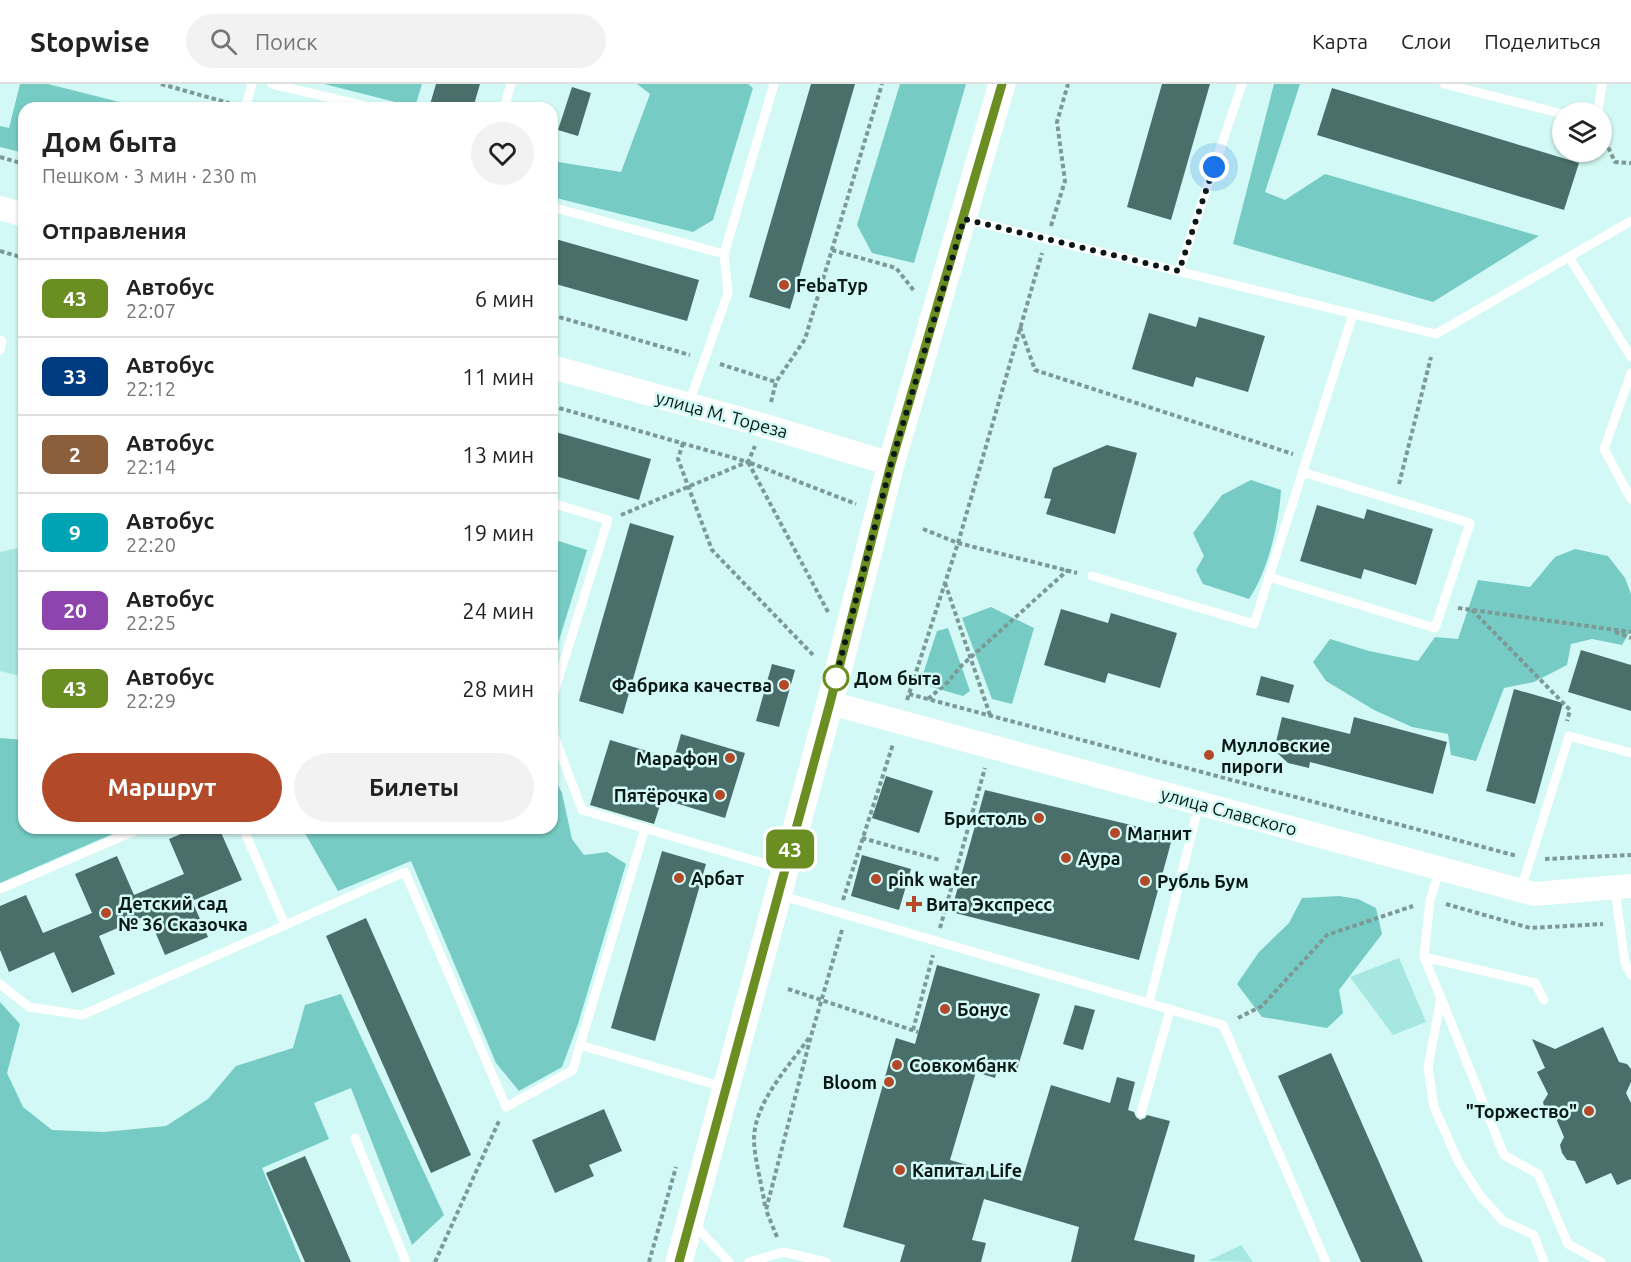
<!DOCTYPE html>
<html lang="ru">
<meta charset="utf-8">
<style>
:root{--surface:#fff;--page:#f2f2f2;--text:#222;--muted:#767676;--line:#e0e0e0;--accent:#b24a29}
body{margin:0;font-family:Ubuntu,sans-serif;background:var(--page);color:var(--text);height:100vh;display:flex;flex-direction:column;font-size:22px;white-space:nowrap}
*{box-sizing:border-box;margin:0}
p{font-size:20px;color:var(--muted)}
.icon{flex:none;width:33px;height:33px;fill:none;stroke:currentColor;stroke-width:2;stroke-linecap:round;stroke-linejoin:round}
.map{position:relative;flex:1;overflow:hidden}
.sheet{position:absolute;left:18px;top:18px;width:540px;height:732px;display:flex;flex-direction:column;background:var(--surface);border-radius:18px;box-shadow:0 2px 4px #0004}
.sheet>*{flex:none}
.badge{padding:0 12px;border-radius:9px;font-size:21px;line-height:39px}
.controls{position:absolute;left:1552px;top:18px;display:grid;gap:12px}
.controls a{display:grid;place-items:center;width:60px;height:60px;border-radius:50%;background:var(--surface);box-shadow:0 2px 4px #0004;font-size:30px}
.you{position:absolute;width:30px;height:30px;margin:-15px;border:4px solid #fff;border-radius:50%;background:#1a73e8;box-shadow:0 0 0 9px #1a73e833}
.map>.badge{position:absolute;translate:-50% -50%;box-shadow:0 0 0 3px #fff}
h2{padding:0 24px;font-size:22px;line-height:54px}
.round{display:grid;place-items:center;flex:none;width:63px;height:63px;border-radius:32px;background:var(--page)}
.headline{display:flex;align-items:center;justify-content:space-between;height:102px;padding:0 24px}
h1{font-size:28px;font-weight:700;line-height:45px}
.button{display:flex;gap:12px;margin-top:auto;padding:12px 24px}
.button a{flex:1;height:69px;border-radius:36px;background:var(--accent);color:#fff;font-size:24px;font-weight:700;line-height:69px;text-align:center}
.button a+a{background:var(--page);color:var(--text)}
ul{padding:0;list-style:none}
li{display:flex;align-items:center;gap:18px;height:78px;padding:0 24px;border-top:2px solid var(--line)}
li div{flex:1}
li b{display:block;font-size:22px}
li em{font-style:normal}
li .badge{min-width:66px;font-weight:700;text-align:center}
header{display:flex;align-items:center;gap:36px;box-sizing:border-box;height:84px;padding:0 30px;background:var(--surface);border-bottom:2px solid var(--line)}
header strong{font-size:28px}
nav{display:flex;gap:33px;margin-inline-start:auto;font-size:21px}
.search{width:420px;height:54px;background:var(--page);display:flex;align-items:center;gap:15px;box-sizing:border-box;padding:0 21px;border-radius:33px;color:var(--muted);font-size:22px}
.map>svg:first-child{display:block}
.green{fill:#a6e8e1}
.forest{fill:#76ccc4}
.building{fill:#4a6e6a}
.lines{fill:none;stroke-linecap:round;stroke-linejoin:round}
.path{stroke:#7c9996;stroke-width:4;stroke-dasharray:4.5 3;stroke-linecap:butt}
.service{stroke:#fff;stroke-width:9}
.tertiary{stroke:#fff;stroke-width:24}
.secondary{stroke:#fff;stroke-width:27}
.line-casing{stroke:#fff;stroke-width:14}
.line{stroke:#6b8e23;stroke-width:9}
.walk{stroke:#0a1917;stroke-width:6;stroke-dasharray:0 10.8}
.poi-dot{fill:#b24a29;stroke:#d2f9f5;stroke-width:2}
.stop-dot{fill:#fff;stroke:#6b8e23;stroke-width:3}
.labels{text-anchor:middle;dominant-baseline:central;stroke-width:5;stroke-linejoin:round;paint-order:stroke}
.poi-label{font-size:18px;font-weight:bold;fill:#0a1917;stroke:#d2f9f5;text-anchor:start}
.street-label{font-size:18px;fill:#0a1917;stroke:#d2f9f5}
.stop-label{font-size:18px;font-weight:bold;fill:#0a1917;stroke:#d2f9f5;text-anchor:start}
</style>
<header>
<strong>Stopwise</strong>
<div class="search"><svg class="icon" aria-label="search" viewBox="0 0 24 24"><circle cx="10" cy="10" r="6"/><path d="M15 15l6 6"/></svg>Поиск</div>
<nav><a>Карта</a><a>Слои</a><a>Поделиться</a></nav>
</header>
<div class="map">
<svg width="1631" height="1178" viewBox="0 0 1631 1178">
<rect width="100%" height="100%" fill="#d2f9f5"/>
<g class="green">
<path d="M18 464 24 466V593L0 587V468Z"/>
<path d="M1399 874 1426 938 1393 951 1350 893Z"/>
<path d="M1241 1161 1253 1178 1208 1177Z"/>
</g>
<g class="forest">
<path d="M20 0H48L143 24H24V69L0 63V42L9 44Z"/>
<path d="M324 0H422L415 23Z"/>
<path d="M637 0H748L753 4 713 136 693 148 552 113V77L621 88 650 10Z"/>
<path d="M900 0H966L914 179 872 169 857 141Z"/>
<path d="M1274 0H1300L1265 108 1285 116 1325 90 1539 152 1433 218 1233 160Z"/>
<path d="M1251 396 1281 406C1279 440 1268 487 1249 515L1203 500 1196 486 1204 472 1193 449 1222 411Z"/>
<path d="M552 455 587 466 552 579Z"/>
<path d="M1575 465 1608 472 1625 494 1631 510V546L1622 561 1592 555 1571 560 1567 581 1534 598 1504 604 1476 677 1451 671 1448 650 1412 643 1374 626 1326 597 1313 578 1330 555 1369 567 1418 577 1435 553 1458 555 1478 496 1530 503 1555 473Z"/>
<path d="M991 523 1034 544 1012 620 992 615 962 534Z"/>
<path d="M948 544 970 607 963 612 928 602 922 593 937 547Z"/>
<path d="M0 654 24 656V744H126L0 799Z"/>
<path d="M552 690 562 709 572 755 584 771 607 768 626 780 578 940 562 983 519 1007 496 979 411 777 338 807 302 744H552Z"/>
<path d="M1339 812 1358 815 1376 824 1382 850 1339 906 1343 929 1327 944 1262 933 1237 900 1259 868 1289 839 1302 814Z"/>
<path d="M341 910 444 1131 412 1161 351 1004 314 1019 329 1055 262 1084 301 1178H0V918L20 940 7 989 23 1023 52 1046 104 1048 166 1042 208 1015 236 982 293 964 305 921Z"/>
</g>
<g class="building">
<path d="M436 0H480L473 24H429Z"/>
<path d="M811 0H855L790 225 749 213Z"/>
<path d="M1162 0H1210L1171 136 1127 123Z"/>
<path d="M572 3 591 9 578 52 558 46Z"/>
<path d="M1332 4 1579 79 1564 126 1317 51Z"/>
<path d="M552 154 699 196 687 237 552 199Z"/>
<path d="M1149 229 1196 243 1199 233 1265 252 1248 308 1196 293 1193 303 1132 285Z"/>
<path d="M552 347 651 375 639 416 552 391Z"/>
<path d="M1107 361 1137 369 1115 450 1046 430 1051 415 1044 414 1053 384Z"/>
<path d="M1317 421 1364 435 1367 425 1433 445 1416 501 1364 485 1361 495 1300 477Z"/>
<path d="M630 439 674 452 623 630 579 617Z"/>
<path d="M1061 525 1108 539 1111 529 1177 549 1160 604 1108 589 1105 599 1044 581Z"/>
<path d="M1581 566 1631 581V627L1568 608Z"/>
<path d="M772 580 795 586 779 643 756 637Z"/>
<path d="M1261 592 1294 601 1289 619 1256 611Z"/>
<path d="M1514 605 1563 619 1535 720 1486 707Z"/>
<path d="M1282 633 1350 650 1354 633 1447 658 1433 710 1310 678 1309 684 1288 679 1274 666Z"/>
<path d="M681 650 745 669 725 734 662 715 654 740 590 721 610 656 674 675Z"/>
<path d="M886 692 933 707 919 749 872 734Z"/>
<path d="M985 706 1173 751 1139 876 951 828Z"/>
<path d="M195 744H219L242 796 192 817 208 853 165 871 148 831 99 852 115 890 72 909 54 868 9 888 0 866V822L26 811 43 849 92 829 75 790 117 772 134 811 184 790 169 755Z"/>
<path d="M662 767 706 780 655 957 611 944Z"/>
<path d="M862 771 911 785 899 826 851 812Z"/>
<path d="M366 834 471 1071 431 1089 326 852Z"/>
<path d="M937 881 1040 910 1016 989 998 983 995 994 976 988 950 1076 1022 1097 1051 1001 1110 1019 1117 993 1135 998 1128 1026 1134 1028 1136 1033 1140 1036 1145 1034 1147 1031 1170 1037 1134 1156 1195 1171 1194 1178H1071L1079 1143 984 1115 972 1156 986 1159 981 1178H900L905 1161 843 1143 896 954 915 960Z"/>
<path d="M1075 921 1095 926 1083 966 1063 960Z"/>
<path d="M1603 943 1619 978 1627 980 1631 985V998L1626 1009 1631 1019V1095L1617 1101 1611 1089 1586 1100 1575 1077 1567 1076 1562 1069 1560 1061 1564 1053 1555 1032 1549 1031 1545 1026 1543 1018 1548 1010 1537 988 1545 984 1532 955 1555 965Z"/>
<path d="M1331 969 1423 1178H1361L1278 992Z"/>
<path d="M604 1025 622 1067 589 1081 594 1092 555 1109 532 1056Z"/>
<path d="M305 1072 319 1104 351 1178H305L266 1089Z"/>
</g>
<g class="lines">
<g class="path">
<path d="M161 0 229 19"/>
<path d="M1602 50 1615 78 1631 79"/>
<path d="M0 73 24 80"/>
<path d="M1051 142 1065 97 1057 38 1068 0"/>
<path d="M832 166 896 184 915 208"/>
<path d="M0 167 24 174"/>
<path d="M552 231 690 271"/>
<path d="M1020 243 1035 286 1293 370"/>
<path d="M720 280 776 298"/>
<path d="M771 318 776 298 805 255 882 0"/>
<path d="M552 322 748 378 755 362"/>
<path d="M683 359 678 375 712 466 815 573"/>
<path d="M1399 400 1431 273"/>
<path d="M621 431 747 378"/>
<path d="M923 445 958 459 1077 489"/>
<path d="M945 499 990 631"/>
<path d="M1458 524 1631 548"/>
<path d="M1472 526 1570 626 1567 637"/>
<path d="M828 528 748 378 856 420"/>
<path d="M1615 548 1631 554"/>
<path d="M909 610 1517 772"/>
<path d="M928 615 948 598 961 582 1068 486"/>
<path d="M907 616 958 459 1042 169"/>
<path d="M862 754 940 776"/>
<path d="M1545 775 1631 771"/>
<path d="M843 816 893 660"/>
<path d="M1446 820 1530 844 1603 840"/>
<path d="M940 844 985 684"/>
<path d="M788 905 918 948"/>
<path d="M1238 934 1262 922 1327 851 1413 822"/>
<path d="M913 946 933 871"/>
<path d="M765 1122C762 1101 755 1078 754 1057 753 1020 789 982 809 954"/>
<path d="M777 1153 766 1126 811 952 842 846"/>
<path d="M435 1178 499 1037"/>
<path d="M649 1178 676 1083"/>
</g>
<g class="service">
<path d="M272 0 374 24"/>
<path d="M1444 0 1563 30"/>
<path d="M245 24 252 0"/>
<path d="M504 24 511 0"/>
<path d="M1598 28 1602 0"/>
<path d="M552 123 724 170 774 0"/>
<path d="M964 135 1436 250 1631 137"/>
<path d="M1569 173 1631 273"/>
<path d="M1179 187 1242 0"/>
<path d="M0 256 2 257 0 266"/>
<path d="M1631 289 1604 365 1631 415"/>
<path d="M689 319 728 209 724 170"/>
<path d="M552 419 608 436 552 615"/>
<path d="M1092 492 1254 540 1353 230"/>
<path d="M1269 493 1435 544 1470 439 1302 388"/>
<path d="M552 646 582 726 783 785"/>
<path d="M243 744 285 841"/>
<path d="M1440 785 1430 816 1424 873 1441 914 1428 983 1434 1023 1459 1079 1479 1110 1503 1137 1534 1151 1544 1178"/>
<path d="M0 805 141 744"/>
<path d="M1521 805 1569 652 1631 669"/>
<path d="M1615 806 1625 879 1631 891"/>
<path d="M779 811 1223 941 1326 1178"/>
<path d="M1424 873 1535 899 1544 916"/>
<path d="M0 900 29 923 82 931 405 788 506 1023 573 986 580 961 723 1003"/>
<path d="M1441 914 1504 1071 1538 1090 1568 1160 1601 1178"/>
<path d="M1149 919 1199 721"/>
<path d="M580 961 645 744"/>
<path d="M1141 1029 1170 926"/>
<path d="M355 1054 406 1178"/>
<path d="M694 1140 729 1178"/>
<path d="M749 1178 783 1168 826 1178"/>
</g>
<g class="tertiary">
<path d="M0 124 24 131"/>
<path d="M552 283 762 341 891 380"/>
<path d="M830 619 1534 810 1631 802"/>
</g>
<path class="secondary" d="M679 1178 830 619 891 380 1002 0"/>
</g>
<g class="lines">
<g class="line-casing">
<path id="line" d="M679 1178 830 619 891 380 1002 0"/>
</g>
<use href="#line" class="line"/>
<path class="walk" d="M836 594 835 597 891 380 964 135 1179 187 1214 83"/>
</g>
<g class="poi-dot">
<circle cx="784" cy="201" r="6"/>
<circle cx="784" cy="601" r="6"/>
<circle cx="1209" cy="671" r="6"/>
<circle cx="730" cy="674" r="6"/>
<circle cx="720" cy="711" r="6"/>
<circle cx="1039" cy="734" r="6"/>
<circle cx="1115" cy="749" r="6"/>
<circle cx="1066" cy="774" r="6"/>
<circle cx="679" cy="794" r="6"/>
<circle cx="876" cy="795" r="6"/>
<circle cx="1145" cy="797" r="6"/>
<path d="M911 811h6v6h6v6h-6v6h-6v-6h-6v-6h6z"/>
<circle cx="106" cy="829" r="6"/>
<circle cx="945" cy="925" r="6"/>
<circle cx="897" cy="981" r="6"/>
<circle cx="889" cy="998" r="6"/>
<circle cx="1589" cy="1027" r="6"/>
<circle cx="900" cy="1086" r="6"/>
</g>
<circle class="stop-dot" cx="836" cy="594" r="12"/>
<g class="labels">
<g class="poi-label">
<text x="796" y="201">FebaТур</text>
<text x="772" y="601" text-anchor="end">Фабрика качества</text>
<text x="1221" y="661">Мулловские<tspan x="1221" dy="21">пироги</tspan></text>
<text x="718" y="674" text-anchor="end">Марафон</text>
<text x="708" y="711" text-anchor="end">Пятёрочка</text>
<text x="1027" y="734" text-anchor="end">Бристоль</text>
<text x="1127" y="749">Магнит</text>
<text x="1078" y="774">Аура</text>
<text x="691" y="794">Арбат</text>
<text x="888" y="795">pink water</text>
<text x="1157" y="797">Рубль Бум</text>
<text x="118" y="819">Детский сад<tspan x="118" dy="21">№ 36 Сказочка</tspan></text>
<text x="926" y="820">Вита Экспресс</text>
<text x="957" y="925">Бонус</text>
<text x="909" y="981">Совкомбанк</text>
<text x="877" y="998" text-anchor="end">Bloom</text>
<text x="1577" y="1027" text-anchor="end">"Торжество"</text>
<text x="912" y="1086">Капитал Life</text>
</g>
<g class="street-label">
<text transform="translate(722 330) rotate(15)">улица М. Тореза</text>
<text transform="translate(1229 727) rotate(15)">улица Славского</text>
</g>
<g class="stop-label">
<text x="854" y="594">Дом быта</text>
</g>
</g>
</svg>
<div class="controls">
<a><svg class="icon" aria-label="layers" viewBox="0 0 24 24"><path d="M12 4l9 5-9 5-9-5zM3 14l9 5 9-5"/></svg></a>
</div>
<div class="you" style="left:1214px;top:83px"></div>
<b class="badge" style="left:790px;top:765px;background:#6b8e23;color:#fff">43</b>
<section class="sheet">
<div class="headline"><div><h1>Дом быта</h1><p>Пешком · 3 мин · 230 m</p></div><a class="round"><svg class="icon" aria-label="heart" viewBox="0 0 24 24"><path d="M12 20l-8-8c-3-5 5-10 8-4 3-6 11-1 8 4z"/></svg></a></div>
<h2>Отправления</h2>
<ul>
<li><span class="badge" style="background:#6b8e23;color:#fff">43</span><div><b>Автобус</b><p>22:07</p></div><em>6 мин</em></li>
<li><span class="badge" style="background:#003b80;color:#fff">33</span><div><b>Автобус</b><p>22:12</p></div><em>11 мин</em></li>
<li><span class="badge" style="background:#8b5e3c;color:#fff">2</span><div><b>Автобус</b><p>22:14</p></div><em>13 мин</em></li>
<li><span class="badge" style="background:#00a3b4;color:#fff">9</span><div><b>Автобус</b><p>22:20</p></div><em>19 мин</em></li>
<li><span class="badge" style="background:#8e44ad;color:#fff">20</span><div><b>Автобус</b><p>22:25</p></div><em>24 мин</em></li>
<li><span class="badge" style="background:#6b8e23;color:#fff">43</span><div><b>Автобус</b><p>22:29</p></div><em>28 мин</em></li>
</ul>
<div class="button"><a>Маршрут</a><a>Билеты</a></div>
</section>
</div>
